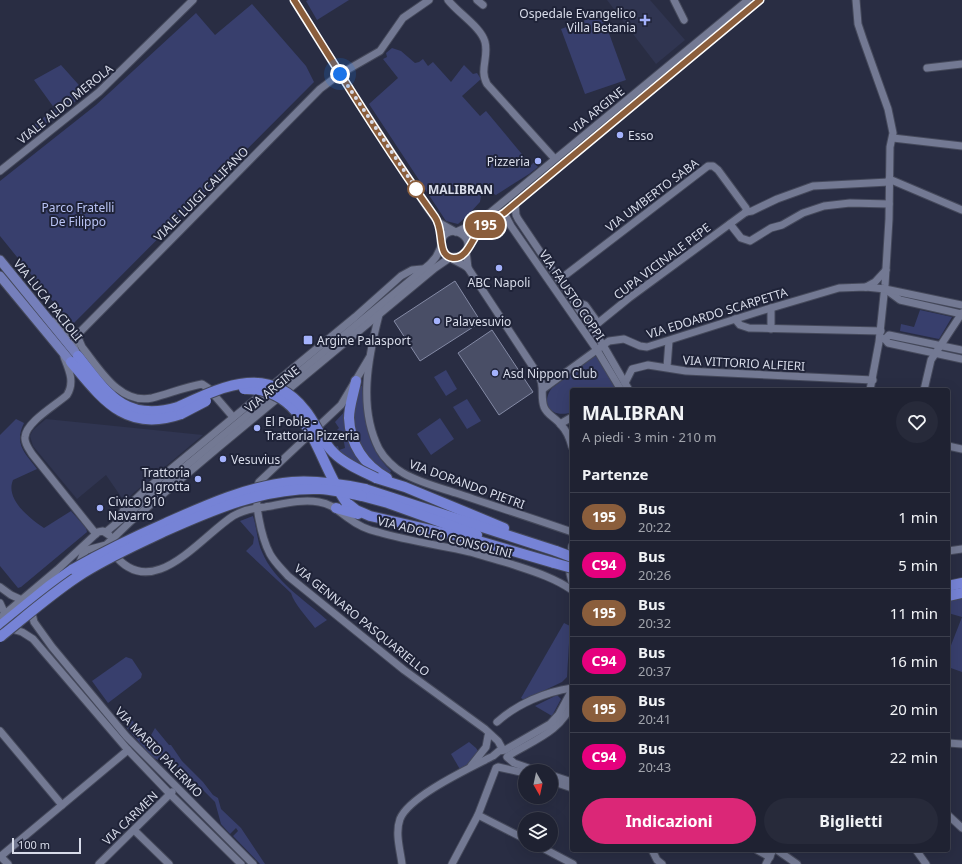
<!DOCTYPE html>
<html lang="it">
<meta charset="utf-8">
<style>
:root{--surface:#1f2232;--page:#272a3a;--text:#f1f3f6;--muted:#a1a4ac;--line:#3c3f4d;--accent:#db2777}
body{margin:0;font-family:"Noto Sans",sans-serif;background:var(--page);color:var(--text);height:100vh;display:flex;flex-direction:column;font-size:15px;white-space:nowrap}
*{box-sizing:border-box;margin:0}
p{font-size:13px;color:var(--muted)}
.icon{flex:none;width:22px;height:22px;fill:none;stroke:currentColor;stroke-width:2;stroke-linecap:round;stroke-linejoin:round}
.map{position:relative;flex:1;overflow:hidden}
.details{position:absolute;left:570px;top:388px;width:380px;height:464px;display:flex;flex-direction:column;background:var(--surface);border-radius:4px;box-shadow:0 4px 16px #0002,0 0 0 1px var(--line)}
.details>*{flex:none}
.badge{padding:0 8px;border-radius:13px;font-size:14px;line-height:26px}
.needle{width:26px;rotate:171deg}
.controls{position:absolute;left:518px;top:764px;display:grid;gap:8px}
.controls a{display:grid;place-items:center;width:40px;height:40px;border-radius:50%;background:var(--surface);box-shadow:0 4px 16px #0002,0 0 0 1px var(--line);font-size:20px}
.scale{position:absolute;left:12px;bottom:10px;width:69px;box-sizing:border-box;padding-left:4px;border:2px solid #d8dcea;border-top:0;font-size:11px;line-height:14px;white-space:nowrap;color:#d8dcea;-webkit-text-stroke:3px #1f2338;paint-order:stroke}
.you{position:absolute;width:20px;height:20px;margin:-10px;border:3px solid #fff;border-radius:50%;background:#1a73e8;box-shadow:0 0 0 6px #1a73e833}
.map>.badge{position:absolute;translate:-50% -50%;box-shadow:0 0 0 2px #fff}
h2{padding:0 12px;font-size:15px;line-height:36px}
.round{display:grid;place-items:center;flex:none;width:42px;height:42px;border-radius:21px;background:var(--page)}
.headline{display:flex;align-items:center;justify-content:space-between;height:68px;padding:0 12px}
h1{font-size:19px;font-weight:700;line-height:30px}
.button{display:flex;gap:8px;margin-top:auto;padding:8px 12px}
.button a{flex:1;height:46px;border-radius:24px;background:var(--accent);color:#fff;font-size:16px;font-weight:700;line-height:46px;text-align:center}
.button a+a{background:var(--page);color:var(--text)}
ul{padding:0;list-style:none}
li{display:flex;align-items:center;gap:12px;height:48px;padding:0 12px;border-top:1px solid var(--line)}
li div{flex:1}
li b{display:block;font-size:15px}
li em{font-style:normal}
li .badge{min-width:44px;font-weight:700;text-align:center}
.map>svg:first-child{display:block}
.built{fill:#303551}
.green{fill:#383f6d}
.building{fill:#494e66;stroke:#848aa5}
.lines{fill:none;stroke-linecap:round;stroke-linejoin:round}
.minor-casing{stroke:#45495b;stroke-width:9}
.major-casing{stroke:#45495b;stroke-width:11}
.highway-casing{stroke:#45495b;stroke-width:12}
.minor{stroke:#737993;stroke-width:7}
.major{stroke:#757fbb;stroke-width:9}
.highway{stroke:#7683d6;stroke-width:10}
.highway-bridge-casing{stroke:#45495b;stroke-width:12;stroke-linecap:butt}
.highway-bridge{stroke:#7683d6;stroke-width:10}
.line-casing{stroke:#fff;stroke-width:9}
.line{stroke:#8b5e3c;stroke-width:6}
.walk{stroke:#d8dcea;stroke-width:4;stroke-dasharray:0 7.2}
.poi-dot{fill:#a4b2fc;stroke:#1f2338;stroke-width:1.5}
.stop-dot{fill:#fff;stroke:#8b5e3c;stroke-width:2}
.labels{text-anchor:middle;dominant-baseline:central;stroke-width:4;stroke-linejoin:round;paint-order:stroke}
.poi-label{font-size:12px;fill:#d8dcea;stroke:#1f2338;text-anchor:start}
.street-label{font-size:12px;fill:#d8dcea;stroke:#1f2338}
.stop-label{font-size:12px;font-weight:bold;fill:#d8dcea;stroke:#1f2338;text-anchor:start}
.park-label{font-size:12px;fill:#bac4f5;stroke:#1f2338}
</style>
<div class="map">
<svg width="962" height="864" viewBox="0 0 962 864">
<rect width="100%" height="100%" fill="#292d43"/>
<g class="built">
<path d="M607 0H650L685 40 656 64Z"/>
<path d="M46 419 203 435 124 501 106 475 77 499 33 446 30 436 33 430Z"/>
</g>
<g class="green">
<path d="M308 0H349L317 20 306 1Z"/>
<path d="M252 4 306 66 314 82 72 325 0 236V181L96 105 196 13 215 35Z"/>
<path d="M602 14 626 80 585 94 561 29Z"/>
<path d="M392 48 401 51 415 63 419 62 423 59 428 66 433 62 451 82 464 65 473 74 477 73 481 79 462 96 480 116 486 111 531 165 534 162 538 167 529 174 496 195 484 189 482 191 480 202C473 209 467 217 458 224L446 221 369 104 398 78 383 59 387 57 386 53Z"/>
<path d="M61 65 86 93 29 138 27 130 55 109 34 80Z"/>
<path d="M920 310 952 317 939 339 900 331 901 324 914 327Z"/>
<path d="M595 356 598 357 617 390H572V412C553 419 539 405 552 388Z"/>
<path d="M446 370 457 389 446 396 434 377Z"/>
<path d="M359 385 362 386C366 421 364 444 391 471L389 475C382 470 372 464 367 457 349 433 353 412 359 385Z"/>
<path d="M467 399 481 421 467 429 453 407Z"/>
<path d="M347 409 362 464 361 465 342 454 335 447 338 446 339 450 345 448 342 431 337 430 339 428 335 422Z"/>
<path d="M440 418 454 439 431 455 417 434Z"/>
<path d="M16 419 24 423C14 444 24 452 37 469L13 480C5 499 29 518 44 528L71 511 86 528 87 532 21 587 18 588 0 566V435Z"/>
<path d="M253 516C257 528 257 541 262 552 274 581 305 600 327 620L315 628C307 617 294 604 291 593L246 551 253 544 254 537 240 521Z"/>
<path d="M962 596V672L948 667V653L962 617 948 613V599Z"/>
<path d="M564 623 570 626 567 677 562 682 524 700 521 698Z"/>
<path d="M126 657 132 659 142 674 141 678 108 703 92 681Z"/>
<path d="M557 695 561 699 552 716 535 706Z"/>
<path d="M132 720 146 739 150 737 155 728 169 745H171L182 761 203 782 213 795 218 798 221 809 241 828 265 864H260L233 836 238 831 236 828 230 834 221 824 215 802 181 768 175 767 167 759 158 760 152 757 125 726Z"/>
<path d="M469 742 476 748 480 754 474 765 461 771 451 754Z"/>
</g>
<g class="building">
<path d="M455 281 481 322 420 361 394 321Z"/>
<path d="M492 330 533 392 499 415 458 353Z"/>
</g>
<g class="lines">
<g class="minor-casing">
<g id="minor">
<path d="M294 0 340 74 427 207 438 222 454 231"/>
<path d="M448 0C458 13 481 27 485 42 489 57 479 70 487 84L554 158"/>
<path d="M477 0 483 5"/>
<path d="M674 0 684 20"/>
<path d="M856 0 858 24 863 39 888 109 893 133 890 147 889 219 885 285 879 342 870 390"/>
<path d="M927 68 962 64"/>
<path d="M893 138 962 146"/>
<path d="M0 171 99 92 193 0"/>
<path d="M889 179 962 210"/>
<path d="M515 204 516 215 518 219 603 345 629 390"/>
<path d="M746 212 752 211 777 199 813 186 889 182"/>
<path d="M504 213 511 226 597 350 621 390"/>
<path d="M730 224 741 238 750 241 771 228 782 225 803 213 824 206 850 203 889 204"/>
<path d="M456 232 476 223 491 212 748 0"/>
<path d="M466 251C476 234 486 223 504 213L760 0"/>
<path d="M466 251 468 268 539 376C545 386 540 396 544 407 547 415 556 418 561 425 567 431 570 439 572 447"/>
<path d="M451 257 461 256C483 240 447 218 441 242 441 246 442 250 444 253 450 260 461 262 468 268"/>
<path d="M559 280 708 166H713L718 170 746 208V212"/>
<path d="M866 287 875 282 886 270"/>
<path d="M885 289 900 300 962 314"/>
<path d="M574 301 585 305 598 323"/>
<path d="M771 308V329"/>
<path d="M379 315C368 358 358 408 379 449 384 458 394 468 403 473 420 483 441 488 459 494 497 507 535 519 572 532"/>
<path d="M735 319 740 325 749 328 881 331"/>
<path d="M55 321 69 335 79 332"/>
<path d="M592 328 629 298 746 212"/>
<path d="M79 332V340L82 347C99 368 119 405 152 398 168 394 185 387 202 384L208 388 233 417"/>
<path d="M880 338 885 339 889 335 962 350"/>
<path d="M885 339 888 343 962 359"/>
<path d="M76 352C72 344 74 339 80 332L320 89 340 74 380 51 403 18 429 0"/>
<path d="M64 357C69 370 75 382 67 395 56 405 26 422 25 437 24 443 29 449 32 454L96 534"/>
<path d="M369 358 341 405 259 482C252 498 262 539 270 554 275 563 282 569 288 576L404 670 485 729 498 741 503 750"/>
<path d="M667 367 669 341"/>
<path d="M625 383 632 369 648 365 686 371 873 380"/>
<path d="M543 389 609 341 624 339 640 346 647 347 761 311 839 288 866 287 885 289 962 305"/>
<path d="M924 390 931 360 962 313"/>
<path d="M560 424 572 417"/>
<path d="M948 446 962 449"/>
<path d="M119 519 123 511 143 492 355 317 401 276 412 270 422 269"/>
<path d="M106 532 430 264 436 257 441 247"/>
<path d="M572 546 570 574 572 582"/>
<path d="M948 551 962 549"/>
<path d="M113 553C152 604 199 538 233 516 243 510 254 508 265 507 283 504 301 499 319 502 332 504 338 511 348 518 356 524 368 530 378 532 408 541 439 545 470 552 483 556 497 560 511 564 532 571 553 577 572 590"/>
<path d="M78 567 83 554 87 550 106 545 131 521 220 446 435 268 451 257"/>
<path d="M0 587 11 595 22 600"/>
<path d="M0 603 5 614"/>
<path d="M31 609 34 622 52 647 126 736 253 864"/>
<path d="M0 618 57 570 98 532 103 531 109 535"/>
<path d="M8 628 22 632 33 639 128 750 170 794 241 864"/>
<path d="M497 722C517 704 545 692 572 688"/>
<path d="M0 731 62 805"/>
<path d="M948 743 962 744"/>
<path d="M508 756C532 741 563 731 572 702"/>
<path d="M507 757 514 763 537 771"/>
<path d="M471 766 486 747 488 736"/>
<path d="M498 767 525 773"/>
<path d="M551 775 572 782"/>
<path d="M551 781 572 788"/>
<path d="M478 815 525 839"/>
<path d="M948 815 962 828"/>
<path d="M134 830 169 864"/>
<path d="M537 845 573 864"/>
<path d="M652 850 657 860 662 864"/>
<path d="M757 850 770 857"/>
<path d="M777 850 797 864"/>
<path d="M916 850 926 864"/>
<path d="M0 856 8 864"/>
<path d="M1 856 128 750"/>
<path d="M99 864 172 792"/>
<path d="M402 864C400 849 395 833 400 819 409 796 470 768 493 756L499 751 505 750 550 724 559 714 572 690"/>
<path d="M452 864 478 815 496 768"/>
<path d="M766 864 773 850"/>
</g>
</g>
<g class="major-casing">
<g id="major">
<path d="M0 260 78 356"/>
<path d="M0 276 71 362"/>
</g>
</g>
<g class="highway-casing">
<g id="highway">
<path d="M78 356C107 393 125 423 178 407"/>
<path d="M71 362C103 400 126 433 181 414"/>
<path d="M356 381C354 393 349 406 349 418 350 444 364 465 387 478"/>
<path d="M376 478 405 487 504 528"/>
<path d="M365 489 556 551"/>
<path d="M362 496 388 503 477 535"/>
<path d="M346 502 356 510 370 516 475 540 554 563"/>
<path d="M336 508 358 514"/>
<path d="M948 586 962 583"/>
<path d="M948 596 962 593"/>
<path d="M0 626 49 586 73 569"/>
</g>
</g>
<use href="#minor" class="minor"/>
<use href="#major" class="major"/>
<use href="#highway" class="highway"/>
<g class="highway-bridge-casing">
<g id="highway-bridge">
<path d="M244 389C309 387 316 460 346 502"/>
<path d="M178 407C222 387 268 363 305 410 316 423 321 441 334 453 345 464 362 471 376 478"/>
<path d="M181 414 206 401"/>
<path d="M556 551 572 557"/>
<path d="M554 563 572 568"/>
<path d="M73 569C103 552 134 537 166 523 206 505 248 486 292 482 317 480 341 484 365 489"/>
<path d="M0 637C25 617 50 595 77 577 104 559 134 546 163 532 212 510 265 487 320 489 334 490 348 493 362 496"/>
</g>
</g>
<use href="#highway-bridge" class="highway-bridge"/>
</g>
<g class="lines">
<g class="line-casing">
<path id="line" d="M294 0C340 73 385 147 435 217 445 231 436 256 453 258 467 259 472 239 479 231 486 223 495 218 504 213L760 0"/>
</g>
<use href="#line" class="line"/>
<path class="walk" d="M340 74 419 193 416 189"/>
</g>
<g class="poi-dot">
<path d="M643 14h4v4h4v4h-4v4h-4v-4h-4v-4h4z"/>
<circle cx="620" cy="135" r="4"/>
<circle cx="538" cy="161" r="4"/>
<circle cx="499" cy="268" r="4"/>
<circle cx="437" cy="321" r="4"/>
<rect x="303" y="335" width="10" height="10" rx="2"/>
<circle cx="495" cy="373" r="4"/>
<circle cx="257" cy="428" r="4"/>
<circle cx="223" cy="459" r="4"/>
<circle cx="198" cy="479" r="4"/>
<circle cx="100" cy="508" r="4"/>
</g>
<circle class="stop-dot" cx="416" cy="189" r="8"/>
<g class="labels">
<g class="poi-label">
<text x="636" y="13" text-anchor="end">Ospedale Evangelico<tspan x="636" dy="14">Villa Betania</tspan></text>
<text x="628" y="135">Esso</text>
<text x="530" y="161" text-anchor="end">Pizzeria</text>
<text x="499" y="282" text-anchor="middle">ABC Napoli</text>
<text x="445" y="321">Palavesuvio</text>
<text x="317" y="340">Argine Palasport</text>
<text x="503" y="373">Asd Nippon Club</text>
<text x="265" y="421">El Poble -<tspan x="265" dy="14">Trattoria Pizzeria</tspan></text>
<text x="231" y="459">Vesuvius</text>
<text x="190" y="472" text-anchor="end">Trattoria<tspan x="190" dy="14">la grotta</tspan></text>
<text x="108" y="501">Civico 910<tspan x="108" dy="14">Navarro</tspan></text>
</g>
<g class="street-label">
<text transform="translate(65 104) rotate(-39)">VIALE ALDO MEROLA</text>
<text transform="translate(597 110) rotate(-39)">VIA ARGINE</text>
<text transform="translate(201 194) rotate(-45)">VIALE LUIGI CALIFANO</text>
<text transform="translate(652 195) rotate(-37)">VIA UMBERTO SABA</text>
<text transform="translate(662 261) rotate(-37)">CUPA VICINALE PEPE</text>
<text transform="translate(572 295) rotate(56)">VIA FAUSTO COPPI</text>
<text transform="translate(48 300) rotate(51)">VIA LUCA PACIOLI</text>
<text transform="translate(717 313) rotate(-17)">VIA EDOARDO SCARPETTA</text>
<text transform="translate(744 363) rotate(3)">VIA VITTORIO ALFIERI</text>
<text transform="translate(272 389) rotate(-39)">VIA ARGINE</text>
<text transform="translate(467 484) rotate(20)">VIA DORANDO PIETRI</text>
<text transform="translate(445 537) rotate(14)">VIA ADOLFO CONSOLINI</text>
<text transform="translate(362 620) rotate(39)">VIA GENNARO PASQUARIELLO</text>
<text transform="translate(159 752) rotate(46)">VIA MARIO PALERMO</text>
<text transform="translate(130 818) rotate(-44)">VIA CARMEN</text>
</g>
<g class="stop-label">
<text x="428" y="189">MALIBRAN</text>
</g>
<g class="park-label">
<text x="78" y="207">Parco Fratelli<tspan x="78" dy="14">De Filippo</tspan></text>
</g>
</g>
</svg>
<div class="controls">
<a><svg class="needle" viewBox="-14 -14 28 28"><path d="M0-13l5 13h-10z" fill="#e53935"/><path d="M0 13l5-13h-10z" fill="#a1a4ac"/></svg></a>
<a><svg class="icon" aria-label="layers" viewBox="0 0 24 24"><path d="M12 4l9 5-9 5-9-5zM3 14l9 5 9-5"/></svg></a>
</div>
<div class="scale">100 m</div>
<div class="you" style="left:340px;top:74px"></div>
<b class="badge" style="left:485px;top:225px;background:#8b5e3c;color:#fff">195</b>
<section class="details">
<div class="headline"><div><h1>MALIBRAN</h1><p>A piedi · 3 min · 210 m</p></div><a class="round"><svg class="icon" aria-label="heart" viewBox="0 0 24 24"><path d="M12 20l-8-8c-3-5 5-10 8-4 3-6 11-1 8 4z"/></svg></a></div>
<h2>Partenze</h2>
<ul>
<li><span class="badge" style="background:#8b5e3c;color:#fff">195</span><div><b>Bus</b><p>20:22</p></div><em>1 min</em></li>
<li><span class="badge" style="background:#e6007e;color:#fff">C94</span><div><b>Bus</b><p>20:26</p></div><em>5 min</em></li>
<li><span class="badge" style="background:#8b5e3c;color:#fff">195</span><div><b>Bus</b><p>20:32</p></div><em>11 min</em></li>
<li><span class="badge" style="background:#e6007e;color:#fff">C94</span><div><b>Bus</b><p>20:37</p></div><em>16 min</em></li>
<li><span class="badge" style="background:#8b5e3c;color:#fff">195</span><div><b>Bus</b><p>20:41</p></div><em>20 min</em></li>
<li><span class="badge" style="background:#e6007e;color:#fff">C94</span><div><b>Bus</b><p>20:43</p></div><em>22 min</em></li>
</ul>
<div class="button"><a>Indicazioni</a><a>Biglietti</a></div>
</section>
</div>
